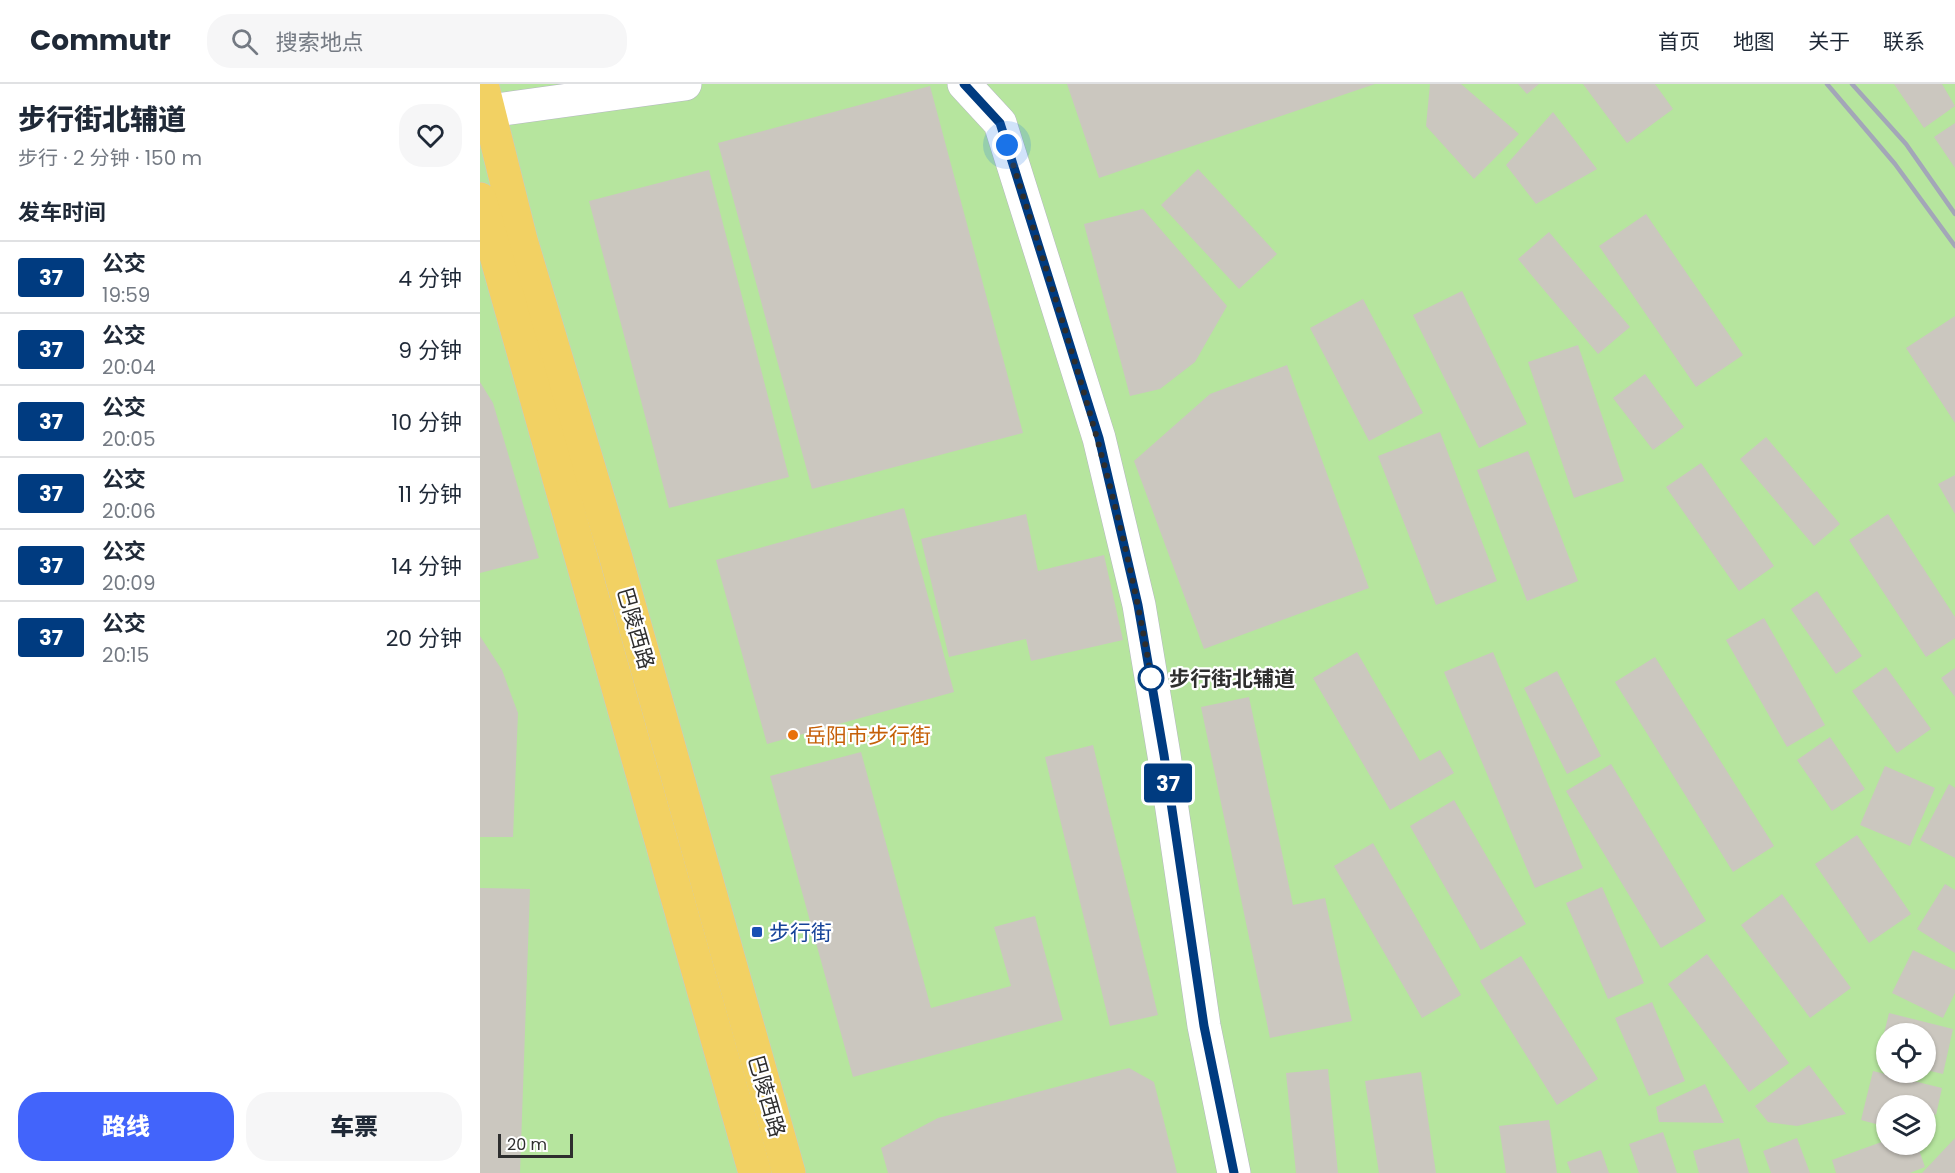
<!DOCTYPE html>
<html lang="zh">
<meta charset="utf-8">
<style>
:root{--surface:#fff;--page:#f6f6f7;--text:#1f2937;--muted:#747a83;--line:#e0e1e3;--accent:#4264fb}
body{margin:0;font-family:Poppins,"Noto Sans SC",sans-serif;background:var(--page);color:var(--text);height:100vh;display:flex;flex-direction:column;font-size:22px;white-space:nowrap}
*{box-sizing:border-box;margin:0}
p{font-size:20px;color:var(--muted)}
.icon{flex:none;width:33px;height:33px;fill:none;stroke:currentColor;stroke-width:2;stroke-linecap:round;stroke-linejoin:round}
.map{position:relative;flex:1;overflow:hidden}
.drawer{display:flex;flex-direction:column;background:var(--surface);width:480px}
.drawer>*{flex:none}
.badge{padding:0 12px;border-radius:4px;font-size:21px;line-height:39px}
.fabs{position:absolute;left:1396px;top:939px;display:grid;gap:12px}
.fabs a{display:grid;place-items:center;width:60px;height:60px;border-radius:50%;background:var(--surface);box-shadow:0 2px 4px #0004;font-size:30px}
.scale{position:absolute;left:18px;bottom:15px;width:75px;box-sizing:border-box;padding-left:6px;border:3px solid #2e2e2e;border-top:0;font-size:16px;line-height:21px;white-space:nowrap;color:#2e2e2e;-webkit-text-stroke:4px #fff;paint-order:stroke}
.you{position:absolute;width:30px;height:30px;margin:-15px;border:4px solid #fff;border-radius:50%;background:#1a73e8;box-shadow:0 0 0 9px #1a73e833}
.map>.badge{position:absolute;translate:-50% -50%;box-shadow:0 0 0 3px #fff}
h2{padding:0 18px;font-size:22px;line-height:54px}
.round{display:grid;place-items:center;flex:none;width:63px;height:63px;border-radius:24px;background:var(--page)}
.overview{display:flex;align-items:center;justify-content:space-between;height:102px;padding:0 18px}
h1{font-size:28px;font-weight:800;line-height:45px}
.primary-button{display:flex;gap:12px;margin-top:auto;padding:12px 18px}
.primary-button a{flex:1;height:69px;border-radius:24px;background:var(--accent);color:#fff;font-size:24px;font-weight:800;line-height:69px;text-align:center}
.primary-button a+a{background:var(--page);color:var(--text)}
ul{padding:0;list-style:none}
li{display:flex;align-items:center;gap:18px;height:72px;padding:0 18px;border-top:2px solid var(--line)}
li div{flex:1}
li b{display:block;font-size:22px}
li em{font-style:normal}
li .badge{min-width:66px;font-weight:700;text-align:center}
header{display:flex;align-items:center;gap:36px;box-sizing:border-box;height:84px;padding:0 30px;background:var(--surface);border-bottom:2px solid var(--line)}
header strong{font-size:28px}
nav{display:flex;gap:33px;margin-inline-start:auto;font-size:21px}
.search{width:420px;height:54px;background:var(--page);display:flex;align-items:center;gap:15px;box-sizing:border-box;padding:0 21px;border-radius:24px;color:var(--muted);font-size:22px}
main{display:flex;flex:1;min-height:0}
.map>svg:first-child{display:block}
.green{fill:#b6e59e;fill-rule:evenodd}
.building{fill:#cbc7bf}
.lines{fill:none;stroke-linecap:round;stroke-linejoin:round}
.secondary-casing{stroke:#b4b7c1;stroke-width:34}
.primary-casing{stroke:#c9c9c9;stroke-width:34}
.secondary{stroke:#fff;stroke-width:33}
.primary{stroke:#f2d163;stroke-width:33}
.rail{stroke:#a3a6b8;stroke-width:4.5}
.line-casing{stroke:#fff;stroke-width:14}
.line{stroke:#003b80;stroke-width:9}
.walk{stroke:#2e2e2e;stroke-width:6;stroke-dasharray:0 10.8}
.stop-dot{fill:#fff;stroke:#003b80;stroke-width:3}
.food-dot{fill:#e8710a;stroke:#fff;stroke-width:2}
.transit-dot{fill:#1a4fb4;stroke:#fff;stroke-width:2}
.labels{text-anchor:middle;dominant-baseline:central;stroke-width:4.5;stroke-linejoin:round;paint-order:stroke}
.street-label{font-size:21px;fill:#2e2e2e;stroke:#fff}
.stop-label{font-size:21px;font-weight:bold;fill:#2e2e2e;stroke:#fff;text-anchor:start}
.food-label{font-size:21px;fill:#c56008;stroke:#fff;text-anchor:start}
.transit-label{font-size:21px;fill:#164399;stroke:#fff;text-anchor:start}
</style>
<header>
<strong>Commutr</strong>
<div class="search"><svg class="icon" aria-label="search" viewBox="0 0 24 24"><circle cx="10" cy="10" r="6"/><path d="M15 15l6 6"/></svg>搜索地点</div>
<nav><a>首页</a><a>地图</a><a>关于</a><a>联系</a></nav>
</header>
<main>
<section class="drawer">
<div class="overview"><div><h1>步行街北辅道</h1><p>步行 · 2 分钟 · 150 m</p></div><a class="round"><svg class="icon" aria-label="heart" viewBox="0 0 24 24"><path d="M12 20l-8-8c-3-5 5-10 8-4 3-6 11-1 8 4z"/></svg></a></div>
<h2>发车时间</h2>
<ul>
<li><span class="badge" style="background:#003b80;color:#fff">37</span><div><b>公交</b><p>19:59</p></div><em>4 分钟</em></li>
<li><span class="badge" style="background:#003b80;color:#fff">37</span><div><b>公交</b><p>20:04</p></div><em>9 分钟</em></li>
<li><span class="badge" style="background:#003b80;color:#fff">37</span><div><b>公交</b><p>20:05</p></div><em>10 分钟</em></li>
<li><span class="badge" style="background:#003b80;color:#fff">37</span><div><b>公交</b><p>20:06</p></div><em>11 分钟</em></li>
<li><span class="badge" style="background:#003b80;color:#fff">37</span><div><b>公交</b><p>20:09</p></div><em>14 分钟</em></li>
<li><span class="badge" style="background:#003b80;color:#fff">37</span><div><b>公交</b><p>20:15</p></div><em>20 分钟</em></li>
</ul>
<div class="primary-button"><a>路线</a><a>车票</a></div>
</section>
<div class="map">
<svg width="1475" height="1089" viewBox="0 0 1475 1089">
<rect width="100%" height="100%" fill="#efe9e1"/>
<path class="green" d="M0 0H1475V1089H0ZM1407 950H1446V988H1407ZM1407 1022H1446V1060H1407Z"/>
<g class="building">
<path d="M587 0H895L619 94Z"/>
<path d="M950 0H981L1039 50 994 95 946 42Z"/>
<path d="M1038 0H1059L1047 10Z"/>
<path d="M1103 0H1175L1193 25 1147 59Z"/>
<path d="M1414 0H1462L1475 22 1444 44Z"/>
<path d="M450 2 543 349 332 405 238 59Z"/>
<path d="M1073 28 1117 85 1056 120 1026 81Z"/>
<path d="M1475 39V84L1454 53Z"/>
<path d="M718 85 797 170 759 205 681 121Z"/>
<path d="M229 86 309 393 189 424 109 117Z"/>
<path d="M663 125 747 222 715 278 680 305 650 312 604 140Z"/>
<path d="M1166 130 1263 271 1216 303 1119 162Z"/>
<path d="M1069 148 1150 243 1118 270 1038 175Z"/>
<path d="M982 207 1047 340 999 364 933 231Z"/>
<path d="M883 215 943 329 889 357 830 244Z"/>
<path d="M1475 232V339L1426 264Z"/>
<path d="M1098 261 1144 397 1094 414 1048 278Z"/>
<path d="M807 281 889 504 724 565 654 377 730 310Z"/>
<path d="M1165 290 1204 343 1173 366 1133 314Z"/>
<path d="M0 298 13 319 59 474 0 489Z"/>
<path d="M960 348 1017 497 956 521 898 372Z"/>
<path d="M1286 353 1360 440 1334 462 1260 375Z"/>
<path d="M1048 367 1098 497 1047 517 997 386Z"/>
<path d="M1221 379 1294 482 1259 507 1186 403Z"/>
<path d="M1475 391V430L1458 400Z"/>
<path d="M424 424 474 608 287 660 236 476Z"/>
<path d="M546 430 558 487 624 471 643 556 551 577 546 555 469 573 441 455Z"/>
<path d="M1408 430 1475 533V554L1446 573 1369 456Z"/>
<path d="M1337 507 1382 572 1356 590 1311 525Z"/>
<path d="M1284 534 1345 641 1307 663 1246 556Z"/>
<path d="M0 552 22 586 38 629 33 753H0Z"/>
<path d="M877 568 940 677 960 666 974 689 910 726 833 594Z"/>
<path d="M1013 568 1103 784 1055 804 964 588Z"/>
<path d="M1175 573 1294 762 1253 788 1135 598Z"/>
<path d="M1406 583 1451 645 1417 669 1372 607Z"/>
<path d="M1475 584V613L1461 594Z"/>
<path d="M1077 587 1121 672 1087 690 1044 604Z"/>
<path d="M769 613 813 821 845 814 872 937 790 954 721 623Z"/>
<path d="M1350 653 1385 705 1352 727 1317 676Z"/>
<path d="M613 661 678 931 630 942 565 673Z"/>
<path d="M381 668 451 924 531 902 514 843 555 832 583 936 373 993 290 692Z"/>
<path d="M1131 680 1226 837 1181 864 1086 707Z"/>
<path d="M1405 682 1455 704 1430 762 1380 741Z"/>
<path d="M1469 700 1475 704V774L1440 756Z"/>
<path d="M974 716 1046 840 1001 866 930 742Z"/>
<path d="M1377 751 1431 830 1389 859 1335 780Z"/>
<path d="M893 759 981 911 942 934 854 782Z"/>
<path d="M1465 800 1475 806V869L1437 845Z"/>
<path d="M1122 803 1164 899 1128 915 1086 819Z"/>
<path d="M0 804 50 805 40 1089H0Z"/>
<path d="M1302 810 1371 904 1330 934 1261 841Z"/>
<path d="M1433 866 1475 886V909L1463 934 1412 909Z"/>
<path d="M1227 870 1309 979 1269 1008 1188 900Z"/>
<path d="M1041 872 1118 995 1077 1021 1000 897Z"/>
<path d="M1172 918 1205 997 1169 1012 1135 934Z"/>
<path d="M1409 929 1473 945 1463 990 1446 986V950H1407V976L1398 974Z"/>
<path d="M1329 981 1366 1030 1317 1042 1288 1038 1275 1022Z"/>
<path d="M649 984 674 998 697 1089H408L401 1064 458 1034Z"/>
<path d="M848 985 858 1089H816L806 989Z"/>
<path d="M1393 987 1462 1004 1456 1031 1446 1028V1022H1407V1043L1381 1036Z"/>
<path d="M941 988 956 1089H899L885 997Z"/>
<path d="M1225 1000 1244 1039 1179 1038 1176 1023Z"/>
<path d="M1069 1036 1077 1089H1026L1019 1042Z"/>
<path d="M1183 1048 1197 1089H1159L1149 1060Z"/>
<path d="M1259 1054 1269 1089H1219L1213 1067Z"/>
<path d="M1317 1054 1330 1089H1291L1283 1067Z"/>
<path d="M1475 1054V1089H1442Z"/>
<path d="M1407 1056V1060H1437L1445 1083 1430 1089H1356L1352 1076Z"/>
<path d="M1121 1066 1129 1089H1091L1087 1078Z"/>
</g>
<g class="lines">
<g class="secondary-casing">
<g id="secondary">
<path d="M484 0 520 39 619 354 659 521 684 671 724 942 754 1089"/>
<path d="M9 27 205 0"/>
</g>
</g>
<g class="primary-casing">
<g id="primary">
<path d="M2 0 41 156 136 474 309 1089"/>
<path d="M0 115 275 1089"/>
</g>
</g>
<use href="#secondary" class="secondary"/>
<use href="#primary" class="primary"/>
<g class="rail">
<path d="M1347 0 1415 80 1475 162"/>
<path d="M1372 0 1426 60 1475 130"/>
</g>
</g>
<g class="lines">
<g class="line-casing">
<path id="line" d="M484 0 520 39 619 354 658 521 684 671 724 942 754 1089"/>
</g>
<use href="#line" class="line"/>
<path class="walk" d="M527 61C582 237 642 412 671 594"/>
</g>
<circle class="stop-dot" cx="671" cy="594" r="12"/>
<circle class="food-dot" cx="313" cy="651" r="6"/>
<rect class="transit-dot" x="271" y="842" width="12" height="12" rx="3"/>
<g class="labels">
<g class="street-label">
<text transform="translate(156 544) rotate(74)">巴陵西路</text>
<text transform="translate(287 1012) rotate(74)">巴陵西路</text>
</g>
<g class="stop-label">
<text x="689" y="594">步行街北辅道</text>
</g>
<g class="food-label">
<text x="325" y="651">岳阳市步行街</text>
</g>
<g class="transit-label">
<text x="289" y="848">步行街</text>
</g>
</g>
</svg>
<div class="fabs">
<a><svg class="icon" aria-label="locate" viewBox="0 0 24 24"><circle cx="12" cy="12" r="6"/><path d="M12 2v4M12 18v4M2 12h4M18 12h4"/></svg></a>
<a><svg class="icon" aria-label="layers" viewBox="0 0 24 24"><path d="M12 4l9 5-9 5-9-5zM3 14l9 5 9-5"/></svg></a>
</div>
<div class="scale">20 m</div>
<div class="you" style="left:527px;top:61px"></div>
<b class="badge" style="left:688px;top:699px;background:#003b80;color:#fff">37</b>
</div>
</main>
